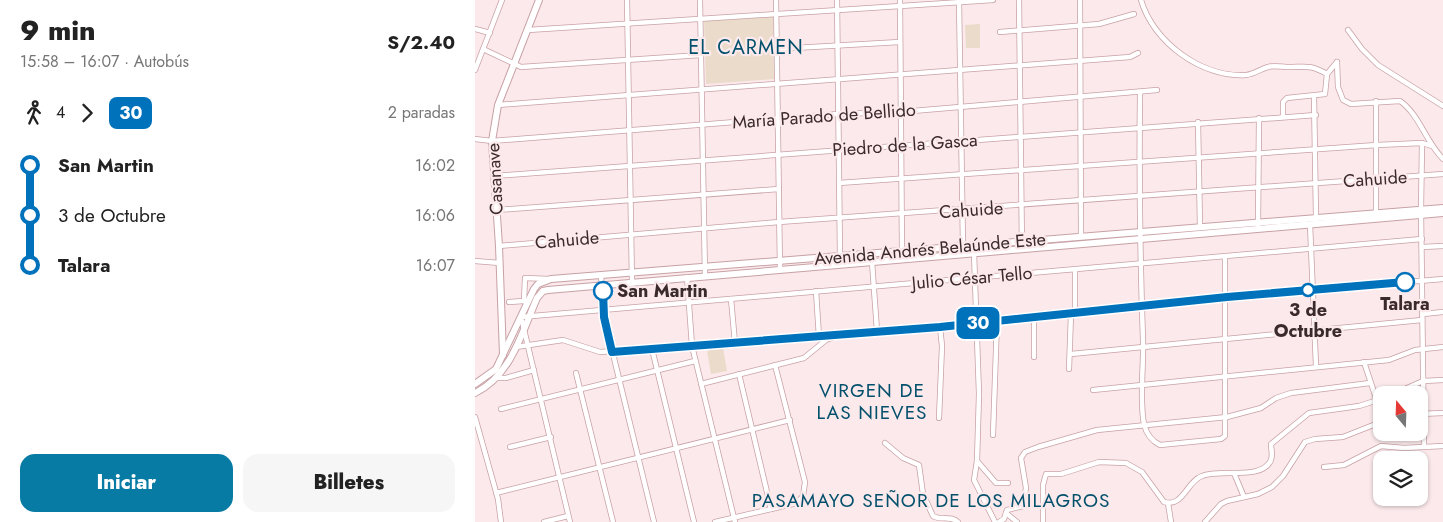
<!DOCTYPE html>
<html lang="es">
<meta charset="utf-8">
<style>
:root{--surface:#fff;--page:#f6f6f6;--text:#222;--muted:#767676;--accent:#087ba4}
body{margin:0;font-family:Jost,sans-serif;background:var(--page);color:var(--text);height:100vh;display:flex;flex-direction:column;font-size:19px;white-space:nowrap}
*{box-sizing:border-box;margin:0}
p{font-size:16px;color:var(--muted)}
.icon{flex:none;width:28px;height:28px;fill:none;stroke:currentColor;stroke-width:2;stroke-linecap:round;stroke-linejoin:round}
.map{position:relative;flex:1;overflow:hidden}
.panel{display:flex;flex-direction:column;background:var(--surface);width:475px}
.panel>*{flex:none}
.badge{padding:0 10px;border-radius:8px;font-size:18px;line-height:32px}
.needle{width:32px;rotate:341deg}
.tools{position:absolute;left:898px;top:386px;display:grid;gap:10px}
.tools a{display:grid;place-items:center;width:55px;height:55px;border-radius:10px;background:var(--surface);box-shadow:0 1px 4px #0004;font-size:25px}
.map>.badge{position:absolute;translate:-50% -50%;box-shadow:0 0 0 2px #fff}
.legs{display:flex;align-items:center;gap:8px;height:55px;padding:0 20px;font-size:16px}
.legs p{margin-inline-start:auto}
.head{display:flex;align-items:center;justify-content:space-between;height:85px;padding:0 20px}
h1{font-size:28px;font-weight:800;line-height:38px}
.button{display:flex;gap:10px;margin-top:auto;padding:10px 20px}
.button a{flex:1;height:58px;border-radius:15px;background:var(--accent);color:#fff;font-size:20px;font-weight:800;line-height:58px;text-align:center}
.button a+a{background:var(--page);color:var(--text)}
ul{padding:0 20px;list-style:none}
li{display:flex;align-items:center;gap:18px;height:50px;font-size:19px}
li i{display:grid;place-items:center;width:8px;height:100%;margin:0 6px;background:currentColor}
li i::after{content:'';width:12px;height:12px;margin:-6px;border:4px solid;border-radius:50%;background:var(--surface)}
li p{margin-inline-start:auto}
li:first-child i{background:linear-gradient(#0000 50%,currentColor 0)}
li:last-child i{background:linear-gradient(currentColor 50%,#0000 0)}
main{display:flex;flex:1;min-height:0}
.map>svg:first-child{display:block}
.green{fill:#ebdbcb}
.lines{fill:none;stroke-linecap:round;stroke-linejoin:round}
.street-casing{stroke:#c8a1a5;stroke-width:6}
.secondary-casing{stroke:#c8a1a5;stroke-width:8}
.street{stroke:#fff;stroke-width:4.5}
.secondary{stroke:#fff;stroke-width:6}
.line-1-casing{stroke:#fff;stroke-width:11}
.line-1{stroke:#0072bc;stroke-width:8}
.stop-1-dot{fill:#fff;stroke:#0072bc;stroke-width:2.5}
.labels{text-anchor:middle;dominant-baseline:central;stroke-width:4.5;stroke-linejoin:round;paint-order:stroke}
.street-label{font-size:18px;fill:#3a2a2c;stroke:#fbe9eb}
.stop-label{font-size:18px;font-weight:bold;fill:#3a2a2c;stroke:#fbe9eb}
.neighbourhood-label{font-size:19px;letter-spacing:1px;fill:#03506c;stroke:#fbe9eb}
.quarter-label{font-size:20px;letter-spacing:1px;fill:#03506c;stroke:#fbe9eb}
</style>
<main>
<section class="panel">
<div class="head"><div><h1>9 min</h1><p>15:58 – 16:07 · Autobús</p></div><b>S/2.40</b></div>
<div class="legs"><svg class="icon" aria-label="walk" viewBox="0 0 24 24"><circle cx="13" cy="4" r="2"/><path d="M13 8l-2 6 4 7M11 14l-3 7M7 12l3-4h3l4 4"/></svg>4<svg class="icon" aria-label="forward" viewBox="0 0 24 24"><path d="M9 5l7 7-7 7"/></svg><b class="badge" style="background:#0072bc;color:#fff">30</b><p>2 paradas</p></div>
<ul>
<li><i style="color:#0072bc"></i><b>San Martin</b><p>16:02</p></li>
<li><i style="color:#0072bc"></i><span>3 de Octubre</span><p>16:06</p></li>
<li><i style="color:#0072bc"></i><b>Talara</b><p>16:07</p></li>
</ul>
<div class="button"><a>Iniciar</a><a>Billetes</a></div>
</section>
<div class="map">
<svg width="968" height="522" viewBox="0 0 968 522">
<rect width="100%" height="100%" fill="#fbe9eb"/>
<g class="green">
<path d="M298 17 299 79 231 84 229 21Z"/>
<path d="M505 24V48H491L490 25Z"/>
<path d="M248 348 252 371 236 374 232 351Z"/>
</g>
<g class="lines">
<g class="street-casing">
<g id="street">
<path d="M152 0 157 282"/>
<path d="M225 0 230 276"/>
<path d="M301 0 305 270"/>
<path d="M362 0 365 256"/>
<path d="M425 0 427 253"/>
<path d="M544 0 547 249"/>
<path d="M605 0 606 237"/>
<path d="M666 0C678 42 727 78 771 75 780 74 785 69 793 67 799 65 806 67 812 67 831 67 834 64 852 74"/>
<path d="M484 1 488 246"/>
<path d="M0 29 15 33"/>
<path d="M53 30 518 0"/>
<path d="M873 30 887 49 903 65 968 106"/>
<path d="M525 32 624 24 659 14"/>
<path d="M8 49 46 67 226 55"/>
<path d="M301 49 425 42"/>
<path d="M862 62 863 87 868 100 876 104 925 101C944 114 951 142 968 159"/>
<path d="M0 70 27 0"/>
<path d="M665 92C664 175 665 257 668 340 669 366 664 399 669 424 671 433 677 441 685 445L746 439 750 436V257"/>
<path d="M839 96 841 218"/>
<path d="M901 101V215"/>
<path d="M23 105 655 57 663 53"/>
<path d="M808 116V102L812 98 850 94 852 74 862 62"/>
<path d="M723 122 725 227"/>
<path d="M0 139 17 141 363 114 426 112 682 90"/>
<path d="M947 143 946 210 949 446"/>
<path d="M19 176 841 115"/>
<path d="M364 183 902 145 947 143 957 146"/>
<path d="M22 210 304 189"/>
<path d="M835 224 841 366"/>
<path d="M783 225 784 118"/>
<path d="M24 246 304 222 968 174"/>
<path d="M947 247 968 246"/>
<path d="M499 253 504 394 502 461 499 480 520 522"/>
<path d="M0 261 25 263"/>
<path d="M397 262 402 331"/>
<path d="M600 270V314"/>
<path d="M126 275 129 317 179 522"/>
<path d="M212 277 217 346 260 522"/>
<path d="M341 291 344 337"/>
<path d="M256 299 260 343"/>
<path d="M34 302 49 301"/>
<path d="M52 303 49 301 50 278 75 279"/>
<path d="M948 314 968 312"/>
<path d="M559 317V357"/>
<path d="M41 347 88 340 125 352 318 339 465 327 752 297 968 279"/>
<path d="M177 349 219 522"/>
<path d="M596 354 947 320"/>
<path d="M889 362 902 401"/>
<path d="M594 369 596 314"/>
<path d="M101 373 138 522"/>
<path d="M264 374 296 509"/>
<path d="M22 378H31L59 370"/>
<path d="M226 384 329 358 351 340 359 337"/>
<path d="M618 390 914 360 940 350 968 347"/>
<path d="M916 395 948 381 968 380"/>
<path d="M26 409 220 361"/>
<path d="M944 414 968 413"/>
<path d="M0 417 23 499 26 522"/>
<path d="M464 418 467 346 465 327"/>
<path d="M518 435 522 321"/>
<path d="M410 443 428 458 444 465 448 494 458 516C466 521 476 515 483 522"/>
<path d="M35 447 76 437"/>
<path d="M502 461 521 483H533"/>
<path d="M849 467 869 465 906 446 929 448 968 446"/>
<path d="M759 473 769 497"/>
<path d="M21 493 315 420"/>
<path d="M693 503 696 522"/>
<path d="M531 513 542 522"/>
<path d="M69 522 93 516"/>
<path d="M95 522 46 317 947 239"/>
<path d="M240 522 322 503 328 496 330 482 300 365"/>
<path d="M524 522 529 519 532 510 548 506 551 488 546 458 550 452 563 447 622 430 752 417 786 408 801 398 816 393 895 383"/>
<path d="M568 522V485L571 474H586L624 462 651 463 667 472 689 502C708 508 712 481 727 476 746 468 787 481 796 460 798 455 796 449 796 444L834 413 884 406 906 399"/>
<path d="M730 522 746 504 752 501 783 494 797 487 808 476 830 442 840 439 868 437 906 422"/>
</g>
</g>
<g class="secondary-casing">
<g id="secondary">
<path d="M28 355 24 246 17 141 23 105 64 0"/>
<path d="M0 384 21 369 59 289 63 284 76 279 968 208"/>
<path d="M0 393C36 376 47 332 62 298L68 291 73 290 968 213"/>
</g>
</g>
<use href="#street" class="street"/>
<use href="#secondary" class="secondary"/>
</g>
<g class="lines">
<g class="line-1-casing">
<path id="line-1" d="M128 291 129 317 137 352 465 327 752 297 930 282"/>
</g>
<use href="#line-1" class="line-1"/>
</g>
<g class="stop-1-dot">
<circle cx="930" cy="282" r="9"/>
<circle cx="833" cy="290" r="6"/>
<circle cx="128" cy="291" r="9"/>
</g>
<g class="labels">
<g class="street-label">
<text transform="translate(349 116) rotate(-4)">María Parado de Bellido</text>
<text transform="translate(430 145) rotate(-4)">Piedro de la Gasca</text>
<text transform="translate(20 179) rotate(-93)">Casanave</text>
<text transform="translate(900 179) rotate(-4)">Cahuide</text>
<text transform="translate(496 210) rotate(-4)">Cahuide</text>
<text transform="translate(92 240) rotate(-5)">Cahuide</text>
<text transform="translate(455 249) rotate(-5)">Avenida Andrés Belaúnde Este</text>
<text transform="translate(497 278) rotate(-5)">Julio César Tello</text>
</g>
<g class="stop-label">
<text x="142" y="291" text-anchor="start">San Martin</text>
<text x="930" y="304">Talara</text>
<text x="833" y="310">3 de<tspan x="833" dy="21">Octubre</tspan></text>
</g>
<g class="neighbourhood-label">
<text x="397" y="390">VIRGEN DE<tspan x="397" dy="22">LAS NIEVES</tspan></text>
<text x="456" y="500">PASAMAYO SEÑOR DE LOS MILAGROS</text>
</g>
<g class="quarter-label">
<text x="271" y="47">EL CARMEN</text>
</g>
</g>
</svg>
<div class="tools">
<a><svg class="needle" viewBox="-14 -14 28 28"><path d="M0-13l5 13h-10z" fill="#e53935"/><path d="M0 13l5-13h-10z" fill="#767676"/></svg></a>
<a><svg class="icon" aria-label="layers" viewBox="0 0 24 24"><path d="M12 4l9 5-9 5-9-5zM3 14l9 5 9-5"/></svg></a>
</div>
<b class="badge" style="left:503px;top:323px;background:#0072bc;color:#fff">30</b>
</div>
</main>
